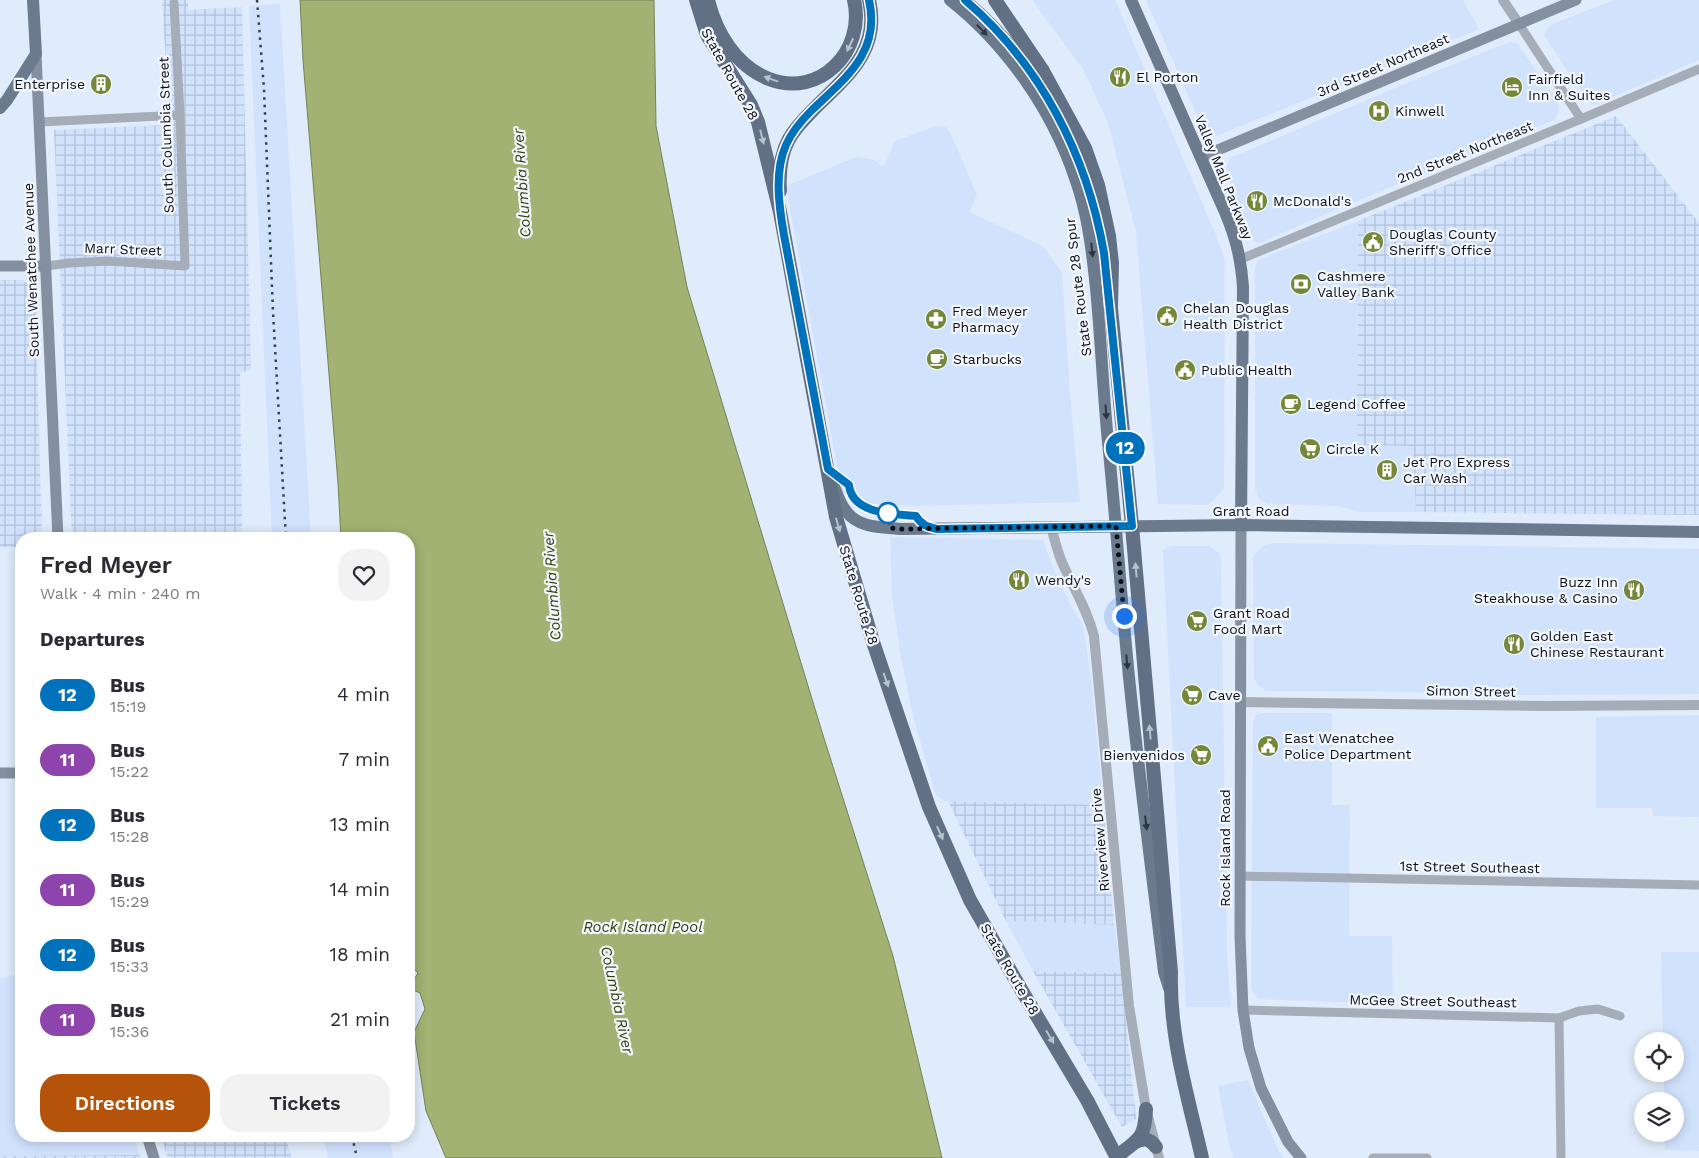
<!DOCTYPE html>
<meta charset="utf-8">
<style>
:root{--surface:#fff;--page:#f2f2f3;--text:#2b2b33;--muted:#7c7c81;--accent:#b45309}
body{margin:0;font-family:"Work Sans",sans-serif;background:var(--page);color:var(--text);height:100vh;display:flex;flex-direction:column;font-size:19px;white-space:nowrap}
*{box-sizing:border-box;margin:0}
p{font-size:16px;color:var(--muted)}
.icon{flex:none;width:28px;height:28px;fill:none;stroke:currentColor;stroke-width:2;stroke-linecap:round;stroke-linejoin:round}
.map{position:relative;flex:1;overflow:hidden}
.side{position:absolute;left:15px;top:532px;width:400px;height:610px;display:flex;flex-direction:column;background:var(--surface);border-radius:20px;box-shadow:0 2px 12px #0003}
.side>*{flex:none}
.badge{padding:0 10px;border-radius:16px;font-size:18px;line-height:32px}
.buttons{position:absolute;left:1634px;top:1032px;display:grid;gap:10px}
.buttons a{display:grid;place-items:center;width:50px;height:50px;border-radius:50%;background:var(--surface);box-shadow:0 2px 12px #0003;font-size:25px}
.you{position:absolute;width:25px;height:25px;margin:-12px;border:4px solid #fff;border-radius:50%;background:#1a73e8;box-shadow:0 0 0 8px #1a73e833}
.map>.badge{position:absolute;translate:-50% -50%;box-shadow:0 0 0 2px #fff}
h2{padding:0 25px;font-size:19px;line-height:45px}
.round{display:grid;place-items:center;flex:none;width:52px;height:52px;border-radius:20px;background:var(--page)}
.head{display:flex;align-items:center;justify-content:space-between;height:85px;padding:0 25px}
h1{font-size:24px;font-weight:600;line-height:38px}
.button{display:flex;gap:10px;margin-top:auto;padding:10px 25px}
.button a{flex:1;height:58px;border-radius:20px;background:var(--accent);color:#fff;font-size:20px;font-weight:600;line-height:58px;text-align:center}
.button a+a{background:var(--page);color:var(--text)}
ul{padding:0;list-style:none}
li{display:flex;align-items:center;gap:15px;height:65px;padding:0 25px}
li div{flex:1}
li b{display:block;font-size:19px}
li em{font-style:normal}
li .badge{min-width:55px;font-weight:700;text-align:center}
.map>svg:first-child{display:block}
.built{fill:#d1e2fd}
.industrial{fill:url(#industrial-grid)}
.water{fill:#a1b272;stroke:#748257}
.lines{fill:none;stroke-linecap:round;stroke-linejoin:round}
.minor{stroke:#a5adb8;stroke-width:9}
.tertiary{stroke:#a5adb8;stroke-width:10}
.secondary{stroke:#848fa0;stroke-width:11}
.primary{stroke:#6c7a8e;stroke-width:12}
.trunk{stroke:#627086;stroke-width:14}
.rail{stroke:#373e47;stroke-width:2.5;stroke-dasharray:2.5 5;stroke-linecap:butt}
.oneway{fill:#2d3642}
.oneway2{fill:#b9c1cd}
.line-casing{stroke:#fff;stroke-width:11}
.line{stroke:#0072bc;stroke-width:8}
.walk{stroke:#0b1119;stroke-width:5;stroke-dasharray:0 9}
.stop-dot{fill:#fff;stroke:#0072bc;stroke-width:2.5}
.labels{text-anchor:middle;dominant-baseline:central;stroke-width:4.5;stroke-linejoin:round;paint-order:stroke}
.street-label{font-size:14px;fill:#0b1119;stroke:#f3f7fd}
.poi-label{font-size:14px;fill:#0b1119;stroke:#f3f7fd;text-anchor:start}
.water-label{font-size:15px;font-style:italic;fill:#35400f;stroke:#f3f7fd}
</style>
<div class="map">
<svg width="1699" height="1158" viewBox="0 0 1699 1158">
<defs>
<pattern id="industrial-grid" width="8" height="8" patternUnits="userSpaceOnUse" patternTransform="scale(1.25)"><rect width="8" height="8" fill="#d1e2fd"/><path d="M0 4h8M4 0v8" fill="none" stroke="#b2c1d8"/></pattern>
</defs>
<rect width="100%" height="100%" fill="#e0ebfb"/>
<g class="built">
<path d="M1032 0H1115L1217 238 1225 260 1224 488 1215 499 1207 505 1158 504 1136 232 1108 122 1083 69Z"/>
<path d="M1146 0H1463L1479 29 1214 137 1206 134 1204 131Z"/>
<path d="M1614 0H1699V60L1594 105 1588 102 1544 35 1550 25Z"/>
<path d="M280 4 311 539H272L249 6Z"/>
<path d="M1510 42 1518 44 1558 103 1559 112 1554 120 1323 215 1258 244 1250 238 1226 170 1230 158 1412 81Z"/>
<path d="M936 126 946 127 951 134 977 195 969 212 1043 246 1062 273 1070 394 1080 502 914 506 870 504 842 493 786 186 856 157 871 159 884 166 895 141Z"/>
<path d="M1358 221 1357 445 1413 446 1416 512H1358L1339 506 1268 504 1259 499 1255 489V267L1258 260Z"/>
<path d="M890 537 1043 540 1052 565 1071 606 1083 625 1091 679 1103 805 944 801 936 795 914 720 901 658 892 595Z"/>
<path d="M1272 543 1699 549V694L1502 695 1382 691H1266L1259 686 1254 679 1253 558 1257 551 1263 546Z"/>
<path d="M1171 546H1210L1219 553 1221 562 1227 955 1231 1007H1186L1163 550Z"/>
<path d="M1261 713H1332V805H1350L1349 936H1392L1393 1004 1258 999 1251 989 1253 722 1255 716Z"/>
<path d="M1699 715V817L1653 816 1652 808H1596V717Z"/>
<path d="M1006 921 1114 925 1121 973 1033 971Z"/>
<path d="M1661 952H1699V1151L1665 1150V1134H1675V1101H1664V1074H1675V1041H1663Z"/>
<path d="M21 973V1136H133L140 1155 0 1156V979Z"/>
<path d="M1248 1080 1278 1150 1284 1158H1234L1230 1148 1218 1086Z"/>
<path d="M323 1136H389L393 1158H328Z"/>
</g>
<g class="industrial">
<path d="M162 0H188V10L242 7 251 371 240 372 242 539H72L54 130 170 125Z"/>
<path d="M1616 116 1699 223V515L1416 512 1413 446 1357 445 1358 221Z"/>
<path d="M0 280H22L35 289 42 539H21V547H0Z"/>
<path d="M948 801 1103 805 1114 925 1006 921Z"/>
<path d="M1033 971 1121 973 1136 1119 1122 1127Z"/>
<path d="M161 1136H285L292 1158H168Z"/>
<path d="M140 1155 141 1158H0V1156Z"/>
</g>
<path class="water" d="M300 0H654L656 126 687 287 822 732 893 956 942 1158H446L426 1111 414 1032 425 1009 420 993 409 988 418 973 409 964V539H341L338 483 303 60Z"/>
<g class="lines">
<g class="minor">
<path d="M1519 24 1581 119"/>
<path d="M40 122 180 115"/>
<path d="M1241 259 1581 119 1699 69"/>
<path d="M46 266 69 263 108 261 185 266 180 115 174 3"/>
<path d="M1240 876 1699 885"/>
<path d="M1243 1010 1559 1018 1579 1011 1598 1009 1620 1016"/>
<path d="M1559 1018 1561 1158"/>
<path d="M1373 1158H1427"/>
</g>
<g class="tertiary">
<path d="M1503 0 1519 24"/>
<path d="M1051 526C1054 538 1057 549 1061 560 1072 586 1087 608 1094 636L1129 1006 1146 1109 1159 1158"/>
<path d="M1241 702 1544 706 1699 705"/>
</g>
<g class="secondary">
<path d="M36 54 58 539"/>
<path d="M1201 157 1576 0"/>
<path d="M0 266H46"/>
<path d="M1241 525 1240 936 1243 1010 1249 1048 1261 1088 1288 1142 1301 1158"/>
<path d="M0 773H21"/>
<path d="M147 1136 154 1158"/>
</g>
<g class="primary">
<path d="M950 0C1007 45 1052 110 1075 178 1088 214 1092 251 1096 288 1101 340 1103 391 1108 442 1116 520 1121 598 1129 677 1139 775 1152 874 1164 972L1169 988"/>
<path d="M965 0C1027 52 1074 127 1094 206 1101 230 1104 255 1107 280"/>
<path d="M1131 0 1225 212C1236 238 1241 259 1243 287L1241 525"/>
<path d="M0 108 7 100 36 54 33 0"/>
<path d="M834 486C837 494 840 504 846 511 859 529 883 527 902 529L1241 525 1699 532"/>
</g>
<g class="trunk">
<path d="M696 0 707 35 751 105 758 122 780 212 836 517 873 642 929 807 970 900 1022 991 1087 1100 1117 1158"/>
<path d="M708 0C716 33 736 66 769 79 820 99 866 50 854 0"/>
<path d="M995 0 1043 71 1085 148 1098 185 1109 236 1112 263 1111 308 1132 526 1171 972C1169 1035 1188 1097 1202 1158"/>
<path d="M780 191C779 174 780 155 789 139 795 128 804 119 813 110 846 77 881 51 869 0"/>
<path d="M1135 1142C1145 1138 1149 1138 1156 1147"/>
<path d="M1116 1157C1139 1139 1145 1139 1146 1109"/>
</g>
<g class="rail">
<path d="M257 0 264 89 273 312 286 539"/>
<path d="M352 1136 357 1158"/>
</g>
</g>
<defs><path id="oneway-solid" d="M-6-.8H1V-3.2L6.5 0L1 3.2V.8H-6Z" transform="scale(1.25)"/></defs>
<g class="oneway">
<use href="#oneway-solid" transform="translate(982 30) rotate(45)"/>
<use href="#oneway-solid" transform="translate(1092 250) rotate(84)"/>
<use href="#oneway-solid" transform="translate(1106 412) rotate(86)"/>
<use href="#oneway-solid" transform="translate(1127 662) rotate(85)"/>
<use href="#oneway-solid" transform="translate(1146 823) rotate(83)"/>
</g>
<g class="oneway2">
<use href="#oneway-solid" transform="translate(850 45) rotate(115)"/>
<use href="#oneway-solid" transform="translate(771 79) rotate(-160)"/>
<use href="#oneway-solid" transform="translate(762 137) rotate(76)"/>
<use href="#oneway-solid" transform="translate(838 525) rotate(74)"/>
<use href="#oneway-solid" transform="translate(1136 570) rotate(-95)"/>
<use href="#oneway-solid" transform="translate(886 680) rotate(71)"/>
<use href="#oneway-solid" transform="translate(1150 732) rotate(-95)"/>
<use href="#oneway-solid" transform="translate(940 833) rotate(66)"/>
<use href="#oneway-solid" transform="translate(1050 1037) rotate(59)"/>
</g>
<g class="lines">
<g class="line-casing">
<path id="line" d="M869 0C881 53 845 78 811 111 801 121 792 131 786 145 774 172 779 207 784 235L828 469 849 485C852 514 893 514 916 516 921 525 928 527 937 529L1132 526 1104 253C1087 155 1041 65 965 0"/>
</g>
<use href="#line" class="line"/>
<path class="walk" d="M888 513 890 528 902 529 1116 526 1124 616"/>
</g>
<defs>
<g id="restaurant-disc" transform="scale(1.125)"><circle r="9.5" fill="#758838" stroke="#f3f7fd"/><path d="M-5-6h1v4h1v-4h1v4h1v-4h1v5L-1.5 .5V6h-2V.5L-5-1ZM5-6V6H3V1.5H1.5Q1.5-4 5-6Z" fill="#fff"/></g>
<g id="building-disc" transform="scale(1.125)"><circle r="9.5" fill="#758838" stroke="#f3f7fd"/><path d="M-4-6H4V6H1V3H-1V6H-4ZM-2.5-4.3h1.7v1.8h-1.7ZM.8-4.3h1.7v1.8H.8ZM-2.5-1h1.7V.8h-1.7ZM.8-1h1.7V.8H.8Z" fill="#fff"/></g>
<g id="hotel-disc" transform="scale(1.125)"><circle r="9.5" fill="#758838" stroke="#f3f7fd"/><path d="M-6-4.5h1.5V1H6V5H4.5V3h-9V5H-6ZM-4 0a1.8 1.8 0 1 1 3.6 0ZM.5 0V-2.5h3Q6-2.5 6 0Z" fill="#fff"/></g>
<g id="hospital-disc" transform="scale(1.125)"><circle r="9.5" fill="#758838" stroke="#f3f7fd"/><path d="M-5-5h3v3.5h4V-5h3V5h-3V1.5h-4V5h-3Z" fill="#fff"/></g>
<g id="civic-disc" transform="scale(1.125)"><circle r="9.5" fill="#758838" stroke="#f3f7fd"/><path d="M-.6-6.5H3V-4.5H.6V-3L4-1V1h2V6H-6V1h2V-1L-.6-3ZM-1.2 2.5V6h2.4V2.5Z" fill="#fff"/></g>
<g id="bank-disc" transform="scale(1.125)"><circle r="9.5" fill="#758838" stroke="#f3f7fd"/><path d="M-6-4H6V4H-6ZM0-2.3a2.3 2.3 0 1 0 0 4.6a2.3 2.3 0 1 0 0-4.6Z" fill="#fff"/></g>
<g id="pharmacy-disc" transform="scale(1.125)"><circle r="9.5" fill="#758838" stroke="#f3f7fd"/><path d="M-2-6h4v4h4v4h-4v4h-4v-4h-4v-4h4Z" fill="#fff"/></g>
<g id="cafe-disc" transform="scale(1.125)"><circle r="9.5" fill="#758838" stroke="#f3f7fd"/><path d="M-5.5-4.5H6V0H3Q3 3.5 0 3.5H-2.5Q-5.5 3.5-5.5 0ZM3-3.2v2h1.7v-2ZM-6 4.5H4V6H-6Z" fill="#fff"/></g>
<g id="supermarket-disc" transform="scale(1.125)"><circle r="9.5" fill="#758838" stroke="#f3f7fd"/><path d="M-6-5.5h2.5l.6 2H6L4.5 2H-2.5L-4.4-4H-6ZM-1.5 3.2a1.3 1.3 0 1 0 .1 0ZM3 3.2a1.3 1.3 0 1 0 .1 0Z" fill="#fff"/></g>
</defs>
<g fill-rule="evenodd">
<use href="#restaurant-disc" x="1120" y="77"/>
<use href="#building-disc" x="101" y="84"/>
<use href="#hotel-disc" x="1512" y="87"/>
<use href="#hospital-disc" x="1379" y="111"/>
<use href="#restaurant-disc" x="1257" y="201"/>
<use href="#civic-disc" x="1373" y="242"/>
<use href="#bank-disc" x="1301" y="284"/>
<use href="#civic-disc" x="1167" y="316"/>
<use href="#pharmacy-disc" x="936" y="319"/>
<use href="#cafe-disc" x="937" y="359"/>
<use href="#civic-disc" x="1185" y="370"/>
<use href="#cafe-disc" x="1291" y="404"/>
<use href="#supermarket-disc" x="1310" y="449"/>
<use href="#building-disc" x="1387" y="470"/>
<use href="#restaurant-disc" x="1019" y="580"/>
<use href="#restaurant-disc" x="1634" y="590"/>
<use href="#supermarket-disc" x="1197" y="621"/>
<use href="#restaurant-disc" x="1514" y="644"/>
<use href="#supermarket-disc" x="1192" y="695"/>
<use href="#civic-disc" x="1268" y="746"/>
<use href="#supermarket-disc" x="1201" y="755"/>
</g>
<circle class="stop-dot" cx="888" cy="513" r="10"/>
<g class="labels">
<g class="street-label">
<text transform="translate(1383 65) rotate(-23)">3rd Street Northeast</text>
<text transform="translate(730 74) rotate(61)">State Route 28</text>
<text transform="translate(166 135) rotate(-92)">South Columbia Street</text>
<text transform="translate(1465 152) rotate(-22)">2nd Street Northeast</text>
<text transform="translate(1224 177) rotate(68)">Valley Mall Parkway</text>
<text transform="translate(123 249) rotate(2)">Marr Street</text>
<text transform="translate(31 270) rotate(-92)">South Wenatchee Avenue</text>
<text transform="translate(1078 287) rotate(-97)">State Route 28 Spur</text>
<text x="1251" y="511">Grant Road</text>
<text transform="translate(859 595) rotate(73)">State Route 28</text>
<text transform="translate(1471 691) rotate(1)">Simon Street</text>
<text transform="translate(1100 840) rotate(-95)">Riverview Drive</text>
<text transform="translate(1225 848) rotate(-90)">Rock Island Road</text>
<text transform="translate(1470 867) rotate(1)">1st Street Southeast</text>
<text transform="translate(1010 969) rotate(60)">State Route 28</text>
<text transform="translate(1433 1001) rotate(1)">McGee Street Southeast</text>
</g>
<g class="poi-label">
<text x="1136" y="77">El Porton</text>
<text x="1528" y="79">Fairfield<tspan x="1528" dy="16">Inn &amp; Suites</tspan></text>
<text x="85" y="84" text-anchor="end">Enterprise</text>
<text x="1395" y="111">Kinwell</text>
<text x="1273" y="201">McDonald's</text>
<text x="1389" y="234">Douglas County<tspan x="1389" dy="16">Sheriff's Office</tspan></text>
<text x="1317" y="276">Cashmere<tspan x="1317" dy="16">Valley Bank</tspan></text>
<text x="1183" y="308">Chelan Douglas<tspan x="1183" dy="16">Health District</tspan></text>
<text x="952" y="311">Fred Meyer<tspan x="952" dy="16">Pharmacy</tspan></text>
<text x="953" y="359">Starbucks</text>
<text x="1201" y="370">Public Health</text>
<text x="1307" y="404">Legend Coffee</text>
<text x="1326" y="449">Circle K</text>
<text x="1403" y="462">Jet Pro Express<tspan x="1403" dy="16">Car Wash</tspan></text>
<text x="1035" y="580">Wendy's</text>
<text x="1618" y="582" text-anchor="end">Buzz Inn<tspan x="1618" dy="16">Steakhouse &amp; Casino</tspan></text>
<text x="1213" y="613">Grant Road<tspan x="1213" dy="16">Food Mart</tspan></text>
<text x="1530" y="636">Golden East<tspan x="1530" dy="16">Chinese Restaurant</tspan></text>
<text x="1208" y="695">Cave</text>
<text x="1284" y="738">East Wenatchee<tspan x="1284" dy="16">Police Department</tspan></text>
<text x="1185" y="755" text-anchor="end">Bienvenidos</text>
</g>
<g class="water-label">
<text transform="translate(522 183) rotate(-94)">Columbia River</text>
<text transform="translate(552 586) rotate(-94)">Columbia River</text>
<text x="643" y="927">Rock Island Pool</text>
<text transform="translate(617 1000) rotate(78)">Columbia River</text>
</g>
</g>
</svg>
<div class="buttons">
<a><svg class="icon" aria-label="locate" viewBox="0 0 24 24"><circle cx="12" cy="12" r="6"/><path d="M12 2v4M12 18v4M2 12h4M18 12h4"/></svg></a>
<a><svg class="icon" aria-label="layers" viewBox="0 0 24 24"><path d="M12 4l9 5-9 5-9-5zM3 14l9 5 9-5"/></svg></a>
</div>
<div class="you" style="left:1124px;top:616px"></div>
<b class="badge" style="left:1125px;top:448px;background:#0072bc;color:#fff">12</b>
<section class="side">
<div class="head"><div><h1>Fred Meyer</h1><p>Walk · 4 min · 240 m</p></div><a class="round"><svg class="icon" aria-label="heart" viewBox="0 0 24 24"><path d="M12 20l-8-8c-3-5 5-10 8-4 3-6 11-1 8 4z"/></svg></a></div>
<h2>Departures</h2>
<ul>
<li><span class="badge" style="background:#0072bc;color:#fff">12</span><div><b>Bus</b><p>15:19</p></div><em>4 min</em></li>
<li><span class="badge" style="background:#8e44ad;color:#fff">11</span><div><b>Bus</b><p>15:22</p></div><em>7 min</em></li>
<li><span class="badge" style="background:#0072bc;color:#fff">12</span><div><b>Bus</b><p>15:28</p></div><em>13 min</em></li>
<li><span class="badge" style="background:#8e44ad;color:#fff">11</span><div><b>Bus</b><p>15:29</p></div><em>14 min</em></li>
<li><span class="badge" style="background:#0072bc;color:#fff">12</span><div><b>Bus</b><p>15:33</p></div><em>18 min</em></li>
<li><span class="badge" style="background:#8e44ad;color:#fff">11</span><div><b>Bus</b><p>15:36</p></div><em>21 min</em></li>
</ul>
<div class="button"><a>Directions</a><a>Tickets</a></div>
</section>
</div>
